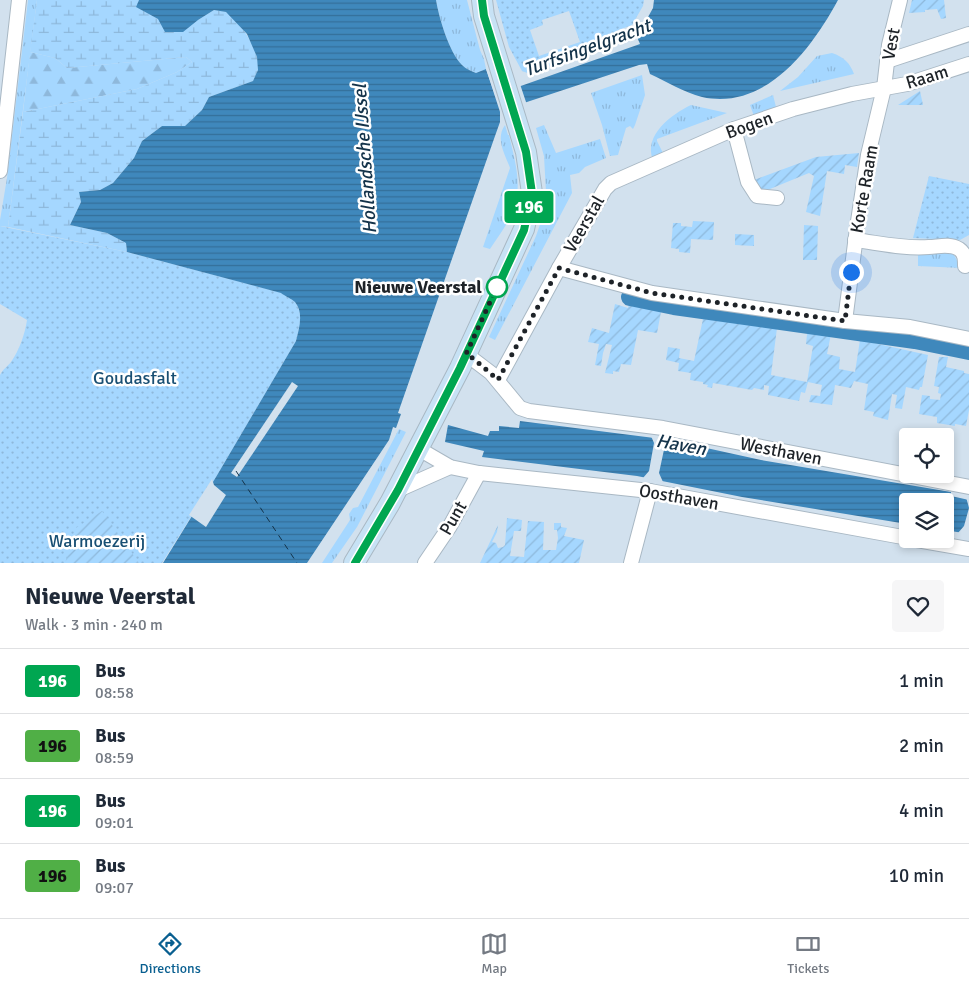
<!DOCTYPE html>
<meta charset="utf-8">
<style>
:root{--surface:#fff;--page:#f6f6f7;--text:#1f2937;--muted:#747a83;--line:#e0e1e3;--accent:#095f90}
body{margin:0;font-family:Signika,sans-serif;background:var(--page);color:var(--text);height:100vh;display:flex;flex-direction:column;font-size:19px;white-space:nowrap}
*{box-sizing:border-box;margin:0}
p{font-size:16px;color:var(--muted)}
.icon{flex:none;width:28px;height:28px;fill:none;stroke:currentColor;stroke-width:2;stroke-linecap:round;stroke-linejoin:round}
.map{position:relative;height:563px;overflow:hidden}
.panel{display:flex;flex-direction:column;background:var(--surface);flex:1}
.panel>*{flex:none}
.badge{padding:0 10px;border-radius:4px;font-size:18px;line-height:32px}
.buttons{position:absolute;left:899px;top:428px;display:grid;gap:10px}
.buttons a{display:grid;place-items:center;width:55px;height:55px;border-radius:5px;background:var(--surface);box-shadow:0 2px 8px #0003;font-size:25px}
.you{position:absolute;width:25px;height:25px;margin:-12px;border:4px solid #fff;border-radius:50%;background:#1a73e8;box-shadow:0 0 0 8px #1a73e833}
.map>.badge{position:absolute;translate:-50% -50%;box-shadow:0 0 0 2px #fff}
.round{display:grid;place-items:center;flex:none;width:52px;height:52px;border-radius:5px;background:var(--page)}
.head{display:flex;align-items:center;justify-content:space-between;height:85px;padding:0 25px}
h1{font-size:24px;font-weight:700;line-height:38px}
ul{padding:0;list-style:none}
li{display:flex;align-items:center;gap:15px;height:65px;padding:0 25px;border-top:1px solid var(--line)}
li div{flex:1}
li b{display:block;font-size:19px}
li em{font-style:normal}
li .badge{min-width:55px;font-weight:700;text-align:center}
.menu{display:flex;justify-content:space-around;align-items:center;height:70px;border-top:1px solid var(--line);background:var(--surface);font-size:14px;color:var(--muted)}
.menu a{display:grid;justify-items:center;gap:2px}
.menu .current{color:var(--accent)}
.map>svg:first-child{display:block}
.grass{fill:url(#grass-tufts)}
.forest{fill:url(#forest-firs)}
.wetland{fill:url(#wetland-marsh)}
.park{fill:url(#park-dots);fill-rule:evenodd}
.garden{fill:url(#garden-furrows)}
.water{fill:url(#water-rules)}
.pier{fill:#d2e1ee}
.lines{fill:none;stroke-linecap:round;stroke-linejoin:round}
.canal{stroke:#3f88bc;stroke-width:18}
.ferry{stroke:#14334a;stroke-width:1;stroke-dasharray:6 5;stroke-linecap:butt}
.street-casing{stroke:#a9b8c4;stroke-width:16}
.secondary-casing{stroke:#a9b8c4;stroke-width:22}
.street{stroke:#fff;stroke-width:14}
.secondary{stroke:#c7e2f5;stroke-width:20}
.line-casing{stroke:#fff;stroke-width:11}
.line{stroke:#00a651;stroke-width:8}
.walk{stroke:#1e2328;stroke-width:5;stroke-dasharray:0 9}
.stop-dot{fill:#fff;stroke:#00a651;stroke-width:2.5}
.labels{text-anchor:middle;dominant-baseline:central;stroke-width:5;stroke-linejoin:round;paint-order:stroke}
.street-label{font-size:18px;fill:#1e2328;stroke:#fff}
.stop-label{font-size:18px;font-weight:bold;fill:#1e2328;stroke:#fff;text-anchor:end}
.park-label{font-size:18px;fill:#194f73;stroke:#fff}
.water-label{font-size:19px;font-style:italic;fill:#14334a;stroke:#fff}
</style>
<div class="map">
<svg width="969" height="563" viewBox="0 0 969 563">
<defs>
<pattern id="grass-tufts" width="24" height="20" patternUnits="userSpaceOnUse" patternTransform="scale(1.25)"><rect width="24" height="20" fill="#a5d7ff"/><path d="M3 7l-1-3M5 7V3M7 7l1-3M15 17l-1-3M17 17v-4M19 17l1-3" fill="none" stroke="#8eb8db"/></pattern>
<pattern id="forest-firs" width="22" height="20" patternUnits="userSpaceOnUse" patternTransform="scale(1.25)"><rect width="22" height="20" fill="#a5d7ff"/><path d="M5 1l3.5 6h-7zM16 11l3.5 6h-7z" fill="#8eb8db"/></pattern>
<pattern id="wetland-marsh" width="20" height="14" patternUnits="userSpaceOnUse" patternTransform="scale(1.25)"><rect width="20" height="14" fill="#a5d7ff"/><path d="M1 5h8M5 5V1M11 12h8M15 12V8" fill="none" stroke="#8eb8db"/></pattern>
<pattern id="park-dots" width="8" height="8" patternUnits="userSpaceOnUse" patternTransform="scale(1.25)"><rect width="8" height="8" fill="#a5d7ff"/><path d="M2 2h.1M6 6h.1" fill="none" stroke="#8eb8db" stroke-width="1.8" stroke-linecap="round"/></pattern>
<pattern id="garden-furrows" width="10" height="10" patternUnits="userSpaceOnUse" patternTransform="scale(1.25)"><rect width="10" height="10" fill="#a5d7ff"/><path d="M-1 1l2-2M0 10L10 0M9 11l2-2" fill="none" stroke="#8eb8db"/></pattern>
<pattern id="water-rules" width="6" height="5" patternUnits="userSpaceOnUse" patternTransform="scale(1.25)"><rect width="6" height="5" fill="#3f88bc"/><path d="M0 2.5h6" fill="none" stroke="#346f99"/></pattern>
</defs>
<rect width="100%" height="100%" fill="#d2e1ee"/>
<g class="grass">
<path d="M28 0H37L8 227 0 226V220L7 178Z"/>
<path d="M436 0H467L480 50 484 59 486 69 476 73C471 71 466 69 462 65 449 52 439 18 436 0Z"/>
<path d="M832 53C844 57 850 63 854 74L780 91 798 77 817 56Z"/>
<path d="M642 75 645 95 635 125 633 129 630 126 626 128 618 155 610 156 602 125 591 93Z"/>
<path d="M773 95 776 107 754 116 750 105Z"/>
<path d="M691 105 727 113 657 139V141L663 153 653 160C643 135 672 114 691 105Z"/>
<path d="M505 125 508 135H509C514 157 521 179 516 201 513 218 499 235 490 249L483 247 510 168C505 154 495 139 505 125Z"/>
<path d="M544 125 556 153 600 139 606 158 585 167 579 173 570 175 572 193 495 340 489 337 536 236 545 210 546 192 544 156 536 128Z"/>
<path d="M948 251 954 255 961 268 918 266V253Z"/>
<path d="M399 429 406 432 357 527 332 563H322L350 520 349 514 353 508 358 507Z"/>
</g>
<path class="forest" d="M30 52 55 58 67 68 186 57 192 62 177 72 137 89 23 112Z"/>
<path class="wetland" d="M37 0H139L137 7 158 19 198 20 214 10C217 10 223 11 226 12 240 20 261 53 258 70 258 73 255 78 253 81L209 97 202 110 185 126H162L142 141 134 158 113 183 100 190 79 192 81 202 70 225 107 233 126 243 127 252 8 227 23 112 137 89 177 72 192 62 186 57 67 68 55 58 30 52Z"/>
<g class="park">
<path d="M496 0H644L643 6 632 25 616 31 620 41 608 45V47L557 64 556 63 530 74 522 71 509 47ZM569 11 580 42 539 56 530 30 543 25 542 20Z"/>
<path d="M929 176 969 184V235L960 240 913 238Z"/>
<path d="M0 226 127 252 282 293C285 296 292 299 295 302 304 314 299 329 296 341L216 477 162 563H0V375C3 369 7 367 11 362 19 351 25 334 27 320L0 304Z"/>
</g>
<g class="garden">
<path d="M912 0H944L946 18 941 19 937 9 925 10V12L909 13Z"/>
<path d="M920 91 923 105H898Z"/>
<path d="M859 153 857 167 845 165 844 174 827 171 820 216 806 212 814 176 809 173 760 193 754 180 816 157Z"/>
<path d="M693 221 714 222 713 240 691 239 690 253 679 252V249L671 248 673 223H681V226L692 227Z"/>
<path d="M804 225 818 226 817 260H803Z"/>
<path d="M735 234 754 235V246L735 245Z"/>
<path d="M629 303 661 312 657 333 638 330 631 365 621 364 619 372 613 371V374L605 373 612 345 606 344 603 353 601 366 595 365 599 344 588 342 592 328 609 333 615 304 628 308Z"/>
<path d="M703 319 777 328 771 375 807 382 813 346 806 344 807 334H831L827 354 840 357 839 369 855 372 860 340 928 355 922 387H920L919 390 906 387 902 409 895 408 897 395 892 394 888 420 873 416 874 412 864 410 868 384 854 381 851 388 835 385 832 405 809 402 811 395 820 396 822 385 808 382 805 393 801 392 799 401 768 395 769 386 764 385V390L754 388 752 390 713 383 712 388 707 387 708 385 703 384V382L690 380 691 373 678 371 679 363 666 360 668 347 680 349 679 358 694 361Z"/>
<path d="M939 357H948L946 367 964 371V373L969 374V410L966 426 955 424V426L937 423V417L919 414 922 395 930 396V399L940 400 941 394 938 393 939 387 934 386Z"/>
<path d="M102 511 139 563H65L76 528Z"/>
<path d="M507 518 522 520 521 531H514L510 556 524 557 528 521 544 522 543 550H556L558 538 557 530H554V523H561V527L567 528 564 536 584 540 579 563H480L498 525 497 532 492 542 496 543 498 548 503 547 505 545Z"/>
</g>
<g class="water">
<path d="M139 0H436C439 18 449 52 462 65 466 69 471 71 476 73L486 69 495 95 640 44 637 37 653 8 654 0H838C812 48 766 111 702 97 684 92 667 82 650 74L647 64 639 65 500 111V122L495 136 398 413 401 414 396 428 393 427 389 440 307 563H163L216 477 296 341C299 329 304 313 295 302 292 299 285 296 281 293L127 252 126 243 107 233 70 225 81 202 79 192 100 190 113 183 134 158 142 141 162 126H185L202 110 209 97 253 81 258 70 257 57 247 34 226 12 214 10 198 20 183 32H165L158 19 136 7Z"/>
<path d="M520 421 670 440 761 460 951 492V496L969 500V534L945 530V501H908L907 524 742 497 637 476 482 457 484 451 445 442 448 425 488 436 490 431H499V426L519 428Z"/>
</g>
<g class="pier">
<path d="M489 68 496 91 520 84 527 105 503 113 502 118 486 69Z"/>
<path d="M292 382 298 386 237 477 231 473Z"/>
<path d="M651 436 669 440 665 445 659 473 663 482 643 478 649 471 654 443Z"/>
<path d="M212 479 214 485 226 495 206 527 189 515Z"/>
<path d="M966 497 969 498V535L958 533 964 526 969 508Z"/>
</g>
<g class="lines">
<path class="canal" d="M630 297 674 306 915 340 969 351"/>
<path class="ferry" d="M236 471 297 563"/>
<g class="street-casing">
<g id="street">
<path d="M887 61 969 34"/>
<path d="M734 129 748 182 757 196 777 198"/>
<path d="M0 171 19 0"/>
<path d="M855 240C879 243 904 249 929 247 938 247 949 243 959 249 965 253 965 259 965 266"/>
<path d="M559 268 652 293 845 321 910 327 969 339"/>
<path d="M845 321 857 228 868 155 884 88 889 45 900 0"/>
<path d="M466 354 491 373 520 408 529 411 663 428 969 487"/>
<path d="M498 380 559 268 605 189 611 183 734 129 793 109 852 94 907 84 969 64"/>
<path d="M419 449 450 467 479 473 650 491 908 538"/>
<path d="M398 490 450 467"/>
<path d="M911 539 969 549"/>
<path d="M425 563 450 526 479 473"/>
<path d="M631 563 650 491"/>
</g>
</g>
<g class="secondary-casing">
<path id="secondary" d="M354 563 390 503 460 368 524 229 532 193 526 152 484 16 482 0"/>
</g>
<use href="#street" class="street"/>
<use href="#secondary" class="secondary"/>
</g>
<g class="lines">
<g class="line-casing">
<path id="line" d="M355 563 398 490 460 368 524 230 532 193 526 152 484 16 482 0"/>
</g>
<use href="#line" class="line"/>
<path class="walk" d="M497 287 466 354 474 359 498 380 559 268 652 293 845 321 851 272"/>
</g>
<circle class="stop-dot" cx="497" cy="287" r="10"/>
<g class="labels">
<g class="street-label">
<text transform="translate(891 44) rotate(-80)">Vest</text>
<text transform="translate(927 77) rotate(-17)">Raam</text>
<text transform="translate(749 125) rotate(-20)">Bogen</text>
<text transform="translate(864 189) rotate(-80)">Korte Raam</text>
<text transform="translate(584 224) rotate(-60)">Veerstal</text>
<text transform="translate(781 451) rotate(11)">Westhaven</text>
<text transform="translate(679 497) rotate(10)">Oosthaven</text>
<text transform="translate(453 518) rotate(-60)">Punt</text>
</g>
<g class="stop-label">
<text x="482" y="287">Nieuwe Veerstal</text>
</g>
<g class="park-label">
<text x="135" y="378">Goudasfalt</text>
<text x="97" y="541">Warmoezerij</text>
</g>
<g class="water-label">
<text transform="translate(587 48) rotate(-20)">Turfsingelgracht</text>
<text transform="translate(365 159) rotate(-94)">Hollandsche IJssel</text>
<text transform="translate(681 445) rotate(10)">Haven</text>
</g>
</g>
</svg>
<div class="buttons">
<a><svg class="icon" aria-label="locate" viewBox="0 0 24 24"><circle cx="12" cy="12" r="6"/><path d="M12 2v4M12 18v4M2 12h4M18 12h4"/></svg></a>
<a><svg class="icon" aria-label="layers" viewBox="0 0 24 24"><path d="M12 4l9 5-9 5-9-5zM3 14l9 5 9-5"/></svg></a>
</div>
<div class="you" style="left:851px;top:272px"></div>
<b class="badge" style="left:529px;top:207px;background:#00a651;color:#fff">196</b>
</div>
<section class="panel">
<div class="head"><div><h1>Nieuwe Veerstal</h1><p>Walk · 3 min · 240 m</p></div><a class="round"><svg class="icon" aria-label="heart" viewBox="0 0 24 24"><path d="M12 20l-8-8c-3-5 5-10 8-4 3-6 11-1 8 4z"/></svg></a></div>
<ul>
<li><span class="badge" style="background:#00a651;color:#fff">196</span><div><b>Bus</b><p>08:58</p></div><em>1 min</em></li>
<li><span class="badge" style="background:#50af46;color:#111">196</span><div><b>Bus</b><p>08:59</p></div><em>2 min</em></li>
<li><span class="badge" style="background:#00a651;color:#fff">196</span><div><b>Bus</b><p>09:01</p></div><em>4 min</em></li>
<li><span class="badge" style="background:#50af46;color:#111">196</span><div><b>Bus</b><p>09:07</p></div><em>10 min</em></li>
</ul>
</section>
<nav class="menu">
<a class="current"><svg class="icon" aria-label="directions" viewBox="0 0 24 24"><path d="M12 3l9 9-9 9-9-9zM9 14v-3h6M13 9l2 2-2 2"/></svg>Directions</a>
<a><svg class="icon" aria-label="map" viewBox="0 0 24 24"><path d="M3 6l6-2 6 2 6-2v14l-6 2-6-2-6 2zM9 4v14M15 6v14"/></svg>Map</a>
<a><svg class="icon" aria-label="tickets" viewBox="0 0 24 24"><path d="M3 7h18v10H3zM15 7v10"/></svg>Tickets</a>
</nav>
